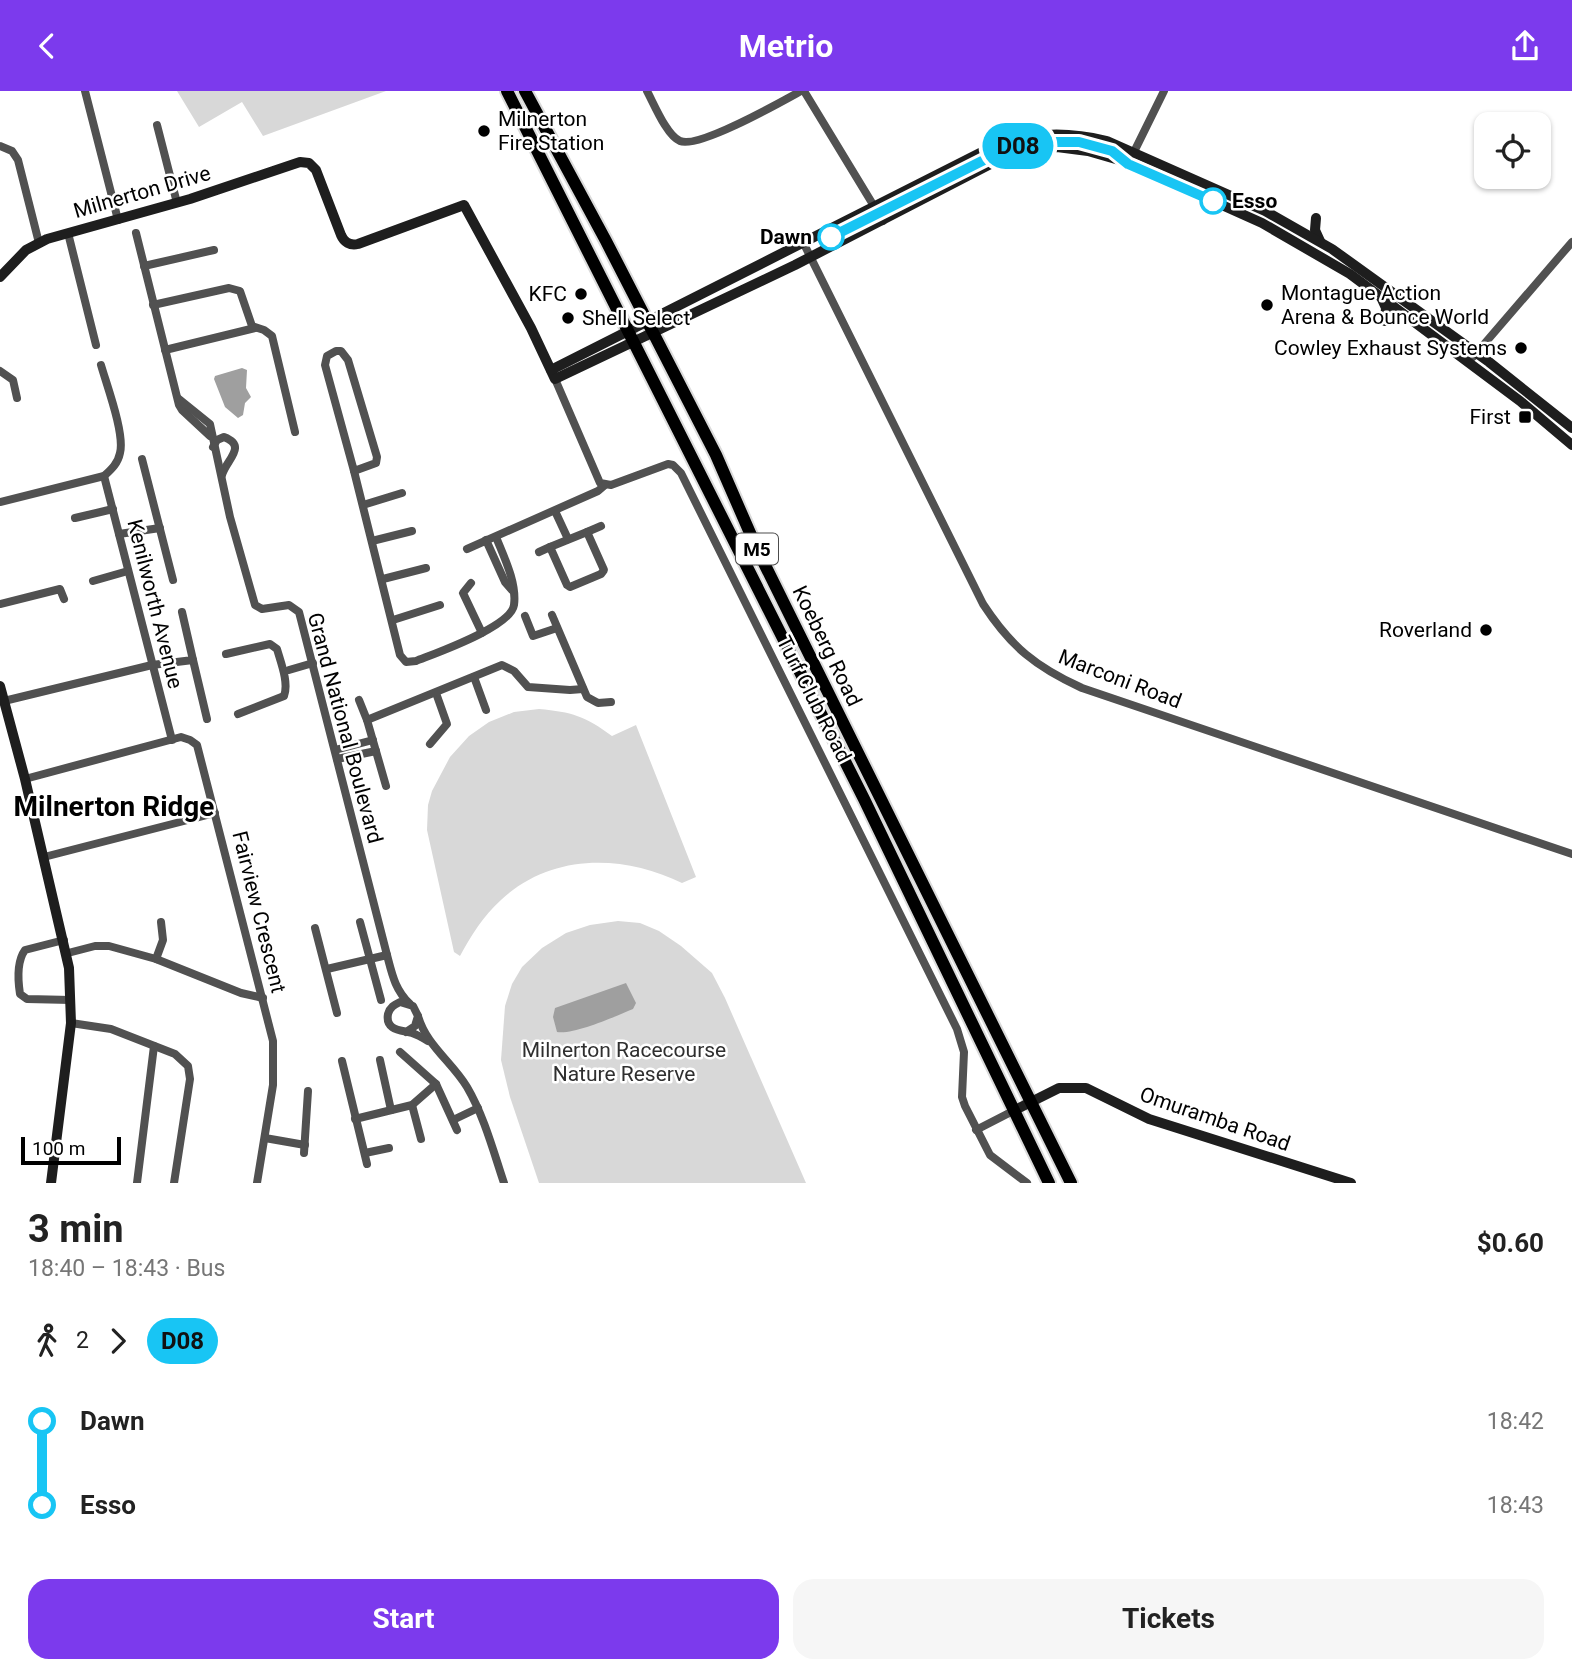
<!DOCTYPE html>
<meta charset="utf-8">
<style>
:root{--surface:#fff;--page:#f6f6f6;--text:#222;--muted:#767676;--accent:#7c3aed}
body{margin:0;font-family:Roboto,sans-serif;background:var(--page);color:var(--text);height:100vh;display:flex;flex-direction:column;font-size:26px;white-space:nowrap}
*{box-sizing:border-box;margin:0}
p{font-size:23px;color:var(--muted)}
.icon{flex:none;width:38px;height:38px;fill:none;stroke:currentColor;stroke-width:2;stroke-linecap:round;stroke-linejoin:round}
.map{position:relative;height:1092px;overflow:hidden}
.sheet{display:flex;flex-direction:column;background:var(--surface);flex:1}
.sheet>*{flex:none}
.badge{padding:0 14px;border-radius:23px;font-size:24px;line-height:46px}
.controls{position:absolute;left:1474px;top:21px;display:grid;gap:14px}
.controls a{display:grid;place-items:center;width:77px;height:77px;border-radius:14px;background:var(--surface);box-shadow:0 2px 5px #0004;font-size:35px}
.scale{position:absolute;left:21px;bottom:18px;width:100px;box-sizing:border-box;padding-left:7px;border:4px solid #000;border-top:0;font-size:19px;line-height:24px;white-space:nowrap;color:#000;-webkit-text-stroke:5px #fff;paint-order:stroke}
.map>.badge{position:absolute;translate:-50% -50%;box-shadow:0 0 0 4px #fff}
.legs{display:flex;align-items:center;gap:10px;height:77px;padding:0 28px;font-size:23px}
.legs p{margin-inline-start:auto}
.summary{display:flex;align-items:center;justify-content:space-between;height:119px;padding:0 28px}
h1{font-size:38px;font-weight:700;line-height:52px}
.cta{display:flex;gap:14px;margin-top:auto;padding:14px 28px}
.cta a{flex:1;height:80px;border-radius:21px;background:var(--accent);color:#fff;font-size:28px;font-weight:700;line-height:80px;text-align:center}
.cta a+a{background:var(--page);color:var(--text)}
ul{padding:0 28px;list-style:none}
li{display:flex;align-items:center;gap:24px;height:84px;font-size:26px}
li i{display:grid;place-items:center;width:10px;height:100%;margin:0 9px;background:currentColor}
li i::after{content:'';width:18px;height:18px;margin:-9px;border:5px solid;border-radius:50%;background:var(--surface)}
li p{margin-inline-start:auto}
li:first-child i{background:linear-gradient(#0000 50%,currentColor 0)}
li:last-child i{background:linear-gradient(currentColor 50%,#0000 0)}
header{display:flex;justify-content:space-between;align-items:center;height:91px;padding:0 28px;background:var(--accent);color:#fff;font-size:32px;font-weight:700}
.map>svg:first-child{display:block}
.green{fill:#d8d8d8}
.water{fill:#9f9f9f}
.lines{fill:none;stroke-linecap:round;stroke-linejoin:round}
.primary-casing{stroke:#dbdbdb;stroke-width:16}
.street{stroke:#515151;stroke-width:8}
.secondary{stroke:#1e1e1e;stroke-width:10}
.primary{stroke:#000;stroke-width:12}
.line-1-casing{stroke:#fff;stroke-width:16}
.line-1{stroke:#18c5f4;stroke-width:10}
.poi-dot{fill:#000;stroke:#fff;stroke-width:2.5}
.stop-1-dot{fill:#fff;stroke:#18c5f4;stroke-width:3.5}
.labels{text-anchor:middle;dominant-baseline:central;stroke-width:5;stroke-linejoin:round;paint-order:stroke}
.shield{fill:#fff;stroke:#4c4c4c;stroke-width:2}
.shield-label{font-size:19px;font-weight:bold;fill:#000}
.poi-label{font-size:21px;fill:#000;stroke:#fff;text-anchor:end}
.street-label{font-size:21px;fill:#000;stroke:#fff}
.stop-label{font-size:21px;font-weight:bold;fill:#000;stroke:#fff;text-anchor:start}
.park-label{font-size:21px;fill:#2f2f2f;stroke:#fff}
.district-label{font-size:28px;font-weight:bold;fill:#000;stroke:#fff}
</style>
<header><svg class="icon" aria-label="back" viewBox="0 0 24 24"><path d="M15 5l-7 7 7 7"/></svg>Metrio<svg class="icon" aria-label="share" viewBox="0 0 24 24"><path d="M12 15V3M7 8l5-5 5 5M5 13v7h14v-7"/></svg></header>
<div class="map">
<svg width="1572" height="1092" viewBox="0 0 1572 1092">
<rect width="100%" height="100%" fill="#fff"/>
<g class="green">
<path d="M177 0H386L263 45 242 11 199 36Z"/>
<path d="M539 618C572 621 585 625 612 645L636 634 696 786 682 792C623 763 551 762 501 809 483 825 471 845 460 865L454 861 427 739 428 714 432 700 450 666 469 645 489 631 514 621Z"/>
<path d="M618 830 640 832 659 840 681 855 712 882 725 907 806 1092H539L510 1006 501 969 505 915 512 893 522 876 542 857 566 842 590 834Z"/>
</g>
<g class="water">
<path d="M242 277 247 279 246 297 251 306 245 312 243 324 238 327 225 316 214 288 215 285Z"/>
<path d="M626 892 636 912 633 918C616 925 574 944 557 941L553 926 555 917Z"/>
</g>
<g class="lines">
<g class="primary-casing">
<g id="primary">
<path d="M507 0 864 708 1049 1092"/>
<path d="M525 0 606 150 716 364 757 458 1071 1092"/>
</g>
</g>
<g class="street">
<path d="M85 0 118 129"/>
<path d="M647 0C654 13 667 45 680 50 698 58 781 11 801 0"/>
<path d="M804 0 883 130"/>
<path d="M157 34 177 112"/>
<path d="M0 55 12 60 18 69 39 152"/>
<path d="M1131 67 1164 0"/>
<path d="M68 142 96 254"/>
<path d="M136 142 179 314 182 319 210 345"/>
<path d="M803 151 983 513C1011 556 1036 576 1082 597L1572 763"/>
<path d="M144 175 214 159"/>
<path d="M153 214 229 197 240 200 252 235 264 239 272 245 295 341"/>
<path d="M165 259 255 237"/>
<path d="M336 260H341L348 269 377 366 376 372 354 380 325 274 327 265Z"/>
<path d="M1473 266 1572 151"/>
<path d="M0 280 13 289 17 307"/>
<path d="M555 288 600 392 611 394 668 373 673 374 681 382 957 938 964 961 962 1006 965 1015 990 1064 1027 1092"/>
<path d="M179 308 210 333 230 426 255 514 262 518 289 514 299 521 387 864C392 883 395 899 410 913"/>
<path d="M213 356 217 349 224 346C248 355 226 369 222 384"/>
<path d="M142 368 173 489"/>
<path d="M354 380 400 564 406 571 416 570C436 562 511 536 514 514 517 492 504 466 496 446"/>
<path d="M104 385 172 649"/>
<path d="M0 411 104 385C112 378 118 372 120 362 125 343 107 295 101 274"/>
<path d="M363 414 402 402"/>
<path d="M555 420 568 448"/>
<path d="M75 427 113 418"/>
<path d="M587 441 604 479 601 483 570 496 567 494 550 456Z"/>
<path d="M587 441 601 435"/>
<path d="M119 443 160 437"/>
<path d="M486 449 505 491 512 499"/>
<path d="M372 450 412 440"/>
<path d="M467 458 598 400 605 394"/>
<path d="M539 461 550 456"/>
<path d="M383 488 426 477"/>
<path d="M93 490 128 480"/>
<path d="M471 492 463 502 482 542"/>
<path d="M0 513 60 498 64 508"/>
<path d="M552 524 587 606 598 612 611 611"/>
<path d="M525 525 533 545 557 537"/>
<path d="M393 529 440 514"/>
<path d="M226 563 270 553 277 558C281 572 289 592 284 605L238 623"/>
<path d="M193 569 207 628"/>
<path d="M289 579 313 572"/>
<path d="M474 586 486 619"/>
<path d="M359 609 367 629"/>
<path d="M4 610 152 574 193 569 182 521"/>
<path d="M430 653 447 633 436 602"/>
<path d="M335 659 373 649"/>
<path d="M337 668 376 660"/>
<path d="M25 688 181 646 190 649 197 654 273 950V994L257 1092"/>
<path d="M386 695 367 629 502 574 514 580 528 596 570 599 583 598"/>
<path d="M44 766 215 722"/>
<path d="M360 831 381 909"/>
<path d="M315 837 337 922"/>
<path d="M64 849 25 859C17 870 18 890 20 903L27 908 71 909"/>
<path d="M68 862 95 855H109L156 868 241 902 263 907"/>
<path d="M156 868 163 849 161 831"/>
<path d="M327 878 387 864"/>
<path d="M418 925C426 954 452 971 467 996 484 1025 493 1059 504 1092"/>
<path d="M71 932 111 938 175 963 188 975 190 988 174 1092"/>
<path d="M406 941 415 935 418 925 413 915 400 911C394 914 390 916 388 923 385 940 402 939 412 942 418 944 423 947 428 950"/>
<path d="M400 961 436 993 457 1039"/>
<path d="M380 969 391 1019"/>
<path d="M342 970 367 1073"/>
<path d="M412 1014 421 1048"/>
<path d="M355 1028 412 1014 436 993"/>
<path d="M453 1029 478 1017"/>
<path d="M976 1039 1013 1020"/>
<path d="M265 1047 305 1054"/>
<path d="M304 1062 308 1000"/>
<path d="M365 1062 389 1057"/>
<path d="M137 1092 154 955"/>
</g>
<g class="secondary">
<path d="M1316 127 1315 139 1320 150"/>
<path d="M0 186 26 159 47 148 190 108 300 71 309 72 316 79 341 144C344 151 350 155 358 153L464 114 531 237 555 288 795 174 1004 66 1027 60 1057 56 1088 60 1126 71 1262 132 1350 183 1520 310 1572 354"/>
<path d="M1381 206 1386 217 1385 230"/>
<path d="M551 279 988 58C1028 41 1065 40 1107 50L1265 120 1332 158 1489 271 1572 337"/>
<path d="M0 595 25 688 69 877 71 932 51 1092"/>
<path d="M1013 1020 1059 997H1086L1149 1028 1351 1092"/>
</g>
<use href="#primary" class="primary"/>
</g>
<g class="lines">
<g class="line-1-casing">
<path id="line-1" d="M831 146 990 66 1018 56 1044 51H1079L1112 60 1128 73 1213 110"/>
</g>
<use href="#line-1" class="line-1"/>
</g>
<g class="poi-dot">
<circle cx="484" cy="40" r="7"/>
<circle cx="581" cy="203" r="7"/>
<circle cx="1267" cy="214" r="7"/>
<circle cx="568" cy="227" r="7"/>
<circle cx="1521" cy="257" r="7"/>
<rect x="1518" y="319" width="14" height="14" rx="3.5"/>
<circle cx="1486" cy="539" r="7"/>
</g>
<g class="stop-1-dot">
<circle cx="1213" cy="110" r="12"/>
<circle cx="831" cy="146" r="12"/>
</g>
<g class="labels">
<rect class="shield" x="736" y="442.5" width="42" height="31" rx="5"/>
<g class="shield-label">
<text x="757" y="458">M5</text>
</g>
<g class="poi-label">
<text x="498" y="28" text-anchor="start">Milnerton<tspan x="498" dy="24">Fire Station</tspan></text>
<text x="1281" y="202" text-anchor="start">Montague Action<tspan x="1281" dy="24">Arena &amp; Bounce World</tspan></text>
<text x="567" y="203">KFC</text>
<text x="582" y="227" text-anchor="start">Shell Select</text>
<text x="1507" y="257">Cowley Exhaust Systems</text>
<text x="1511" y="326">First</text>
<text x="1472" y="539">Roverland</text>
</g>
<g class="street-label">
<text transform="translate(142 101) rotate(-16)">Milnerton Drive</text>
<text transform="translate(155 513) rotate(76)">Kenilworth Avenue</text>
<text transform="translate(827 555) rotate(64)">Koeberg Road</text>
<text transform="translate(1120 588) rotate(21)">Marconi Road</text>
<text transform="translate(814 608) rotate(63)">Turf Club Road</text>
<text transform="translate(345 637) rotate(75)">Grand National Boulevard</text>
<text transform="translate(259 821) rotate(76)">Fairview Crescent</text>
<text transform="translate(1215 1028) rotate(19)">Omuramba Road</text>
</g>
<g class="stop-label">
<text x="1232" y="110">Esso</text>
<text x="812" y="146" text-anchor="end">Dawn</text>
</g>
<g class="park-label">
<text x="624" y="959">Milnerton Racecourse<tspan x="624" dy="24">Nature Reserve</tspan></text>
</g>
<g class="district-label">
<text x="114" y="715">Milnerton Ridge</text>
</g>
</g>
</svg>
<div class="controls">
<a><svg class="icon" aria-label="locate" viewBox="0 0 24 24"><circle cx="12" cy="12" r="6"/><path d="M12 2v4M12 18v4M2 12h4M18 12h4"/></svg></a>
</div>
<div class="scale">100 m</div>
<b class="badge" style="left:1018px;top:55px;background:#18c5f4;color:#111">D08</b>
</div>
<section class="sheet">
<div class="summary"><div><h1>3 min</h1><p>18:40 – 18:43 · Bus</p></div><b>$0.60</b></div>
<div class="legs"><svg class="icon" aria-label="walk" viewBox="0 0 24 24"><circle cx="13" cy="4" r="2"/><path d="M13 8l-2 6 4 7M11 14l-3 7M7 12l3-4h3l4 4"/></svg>2<svg class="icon" aria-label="forward" viewBox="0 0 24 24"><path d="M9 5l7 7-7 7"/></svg><b class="badge" style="background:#18c5f4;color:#111">D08</b></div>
<ul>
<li><i style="color:#18c5f4"></i><b>Dawn</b><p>18:42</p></li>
<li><i style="color:#18c5f4"></i><b>Esso</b><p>18:43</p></li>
</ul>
<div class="cta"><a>Start</a><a>Tickets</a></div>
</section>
